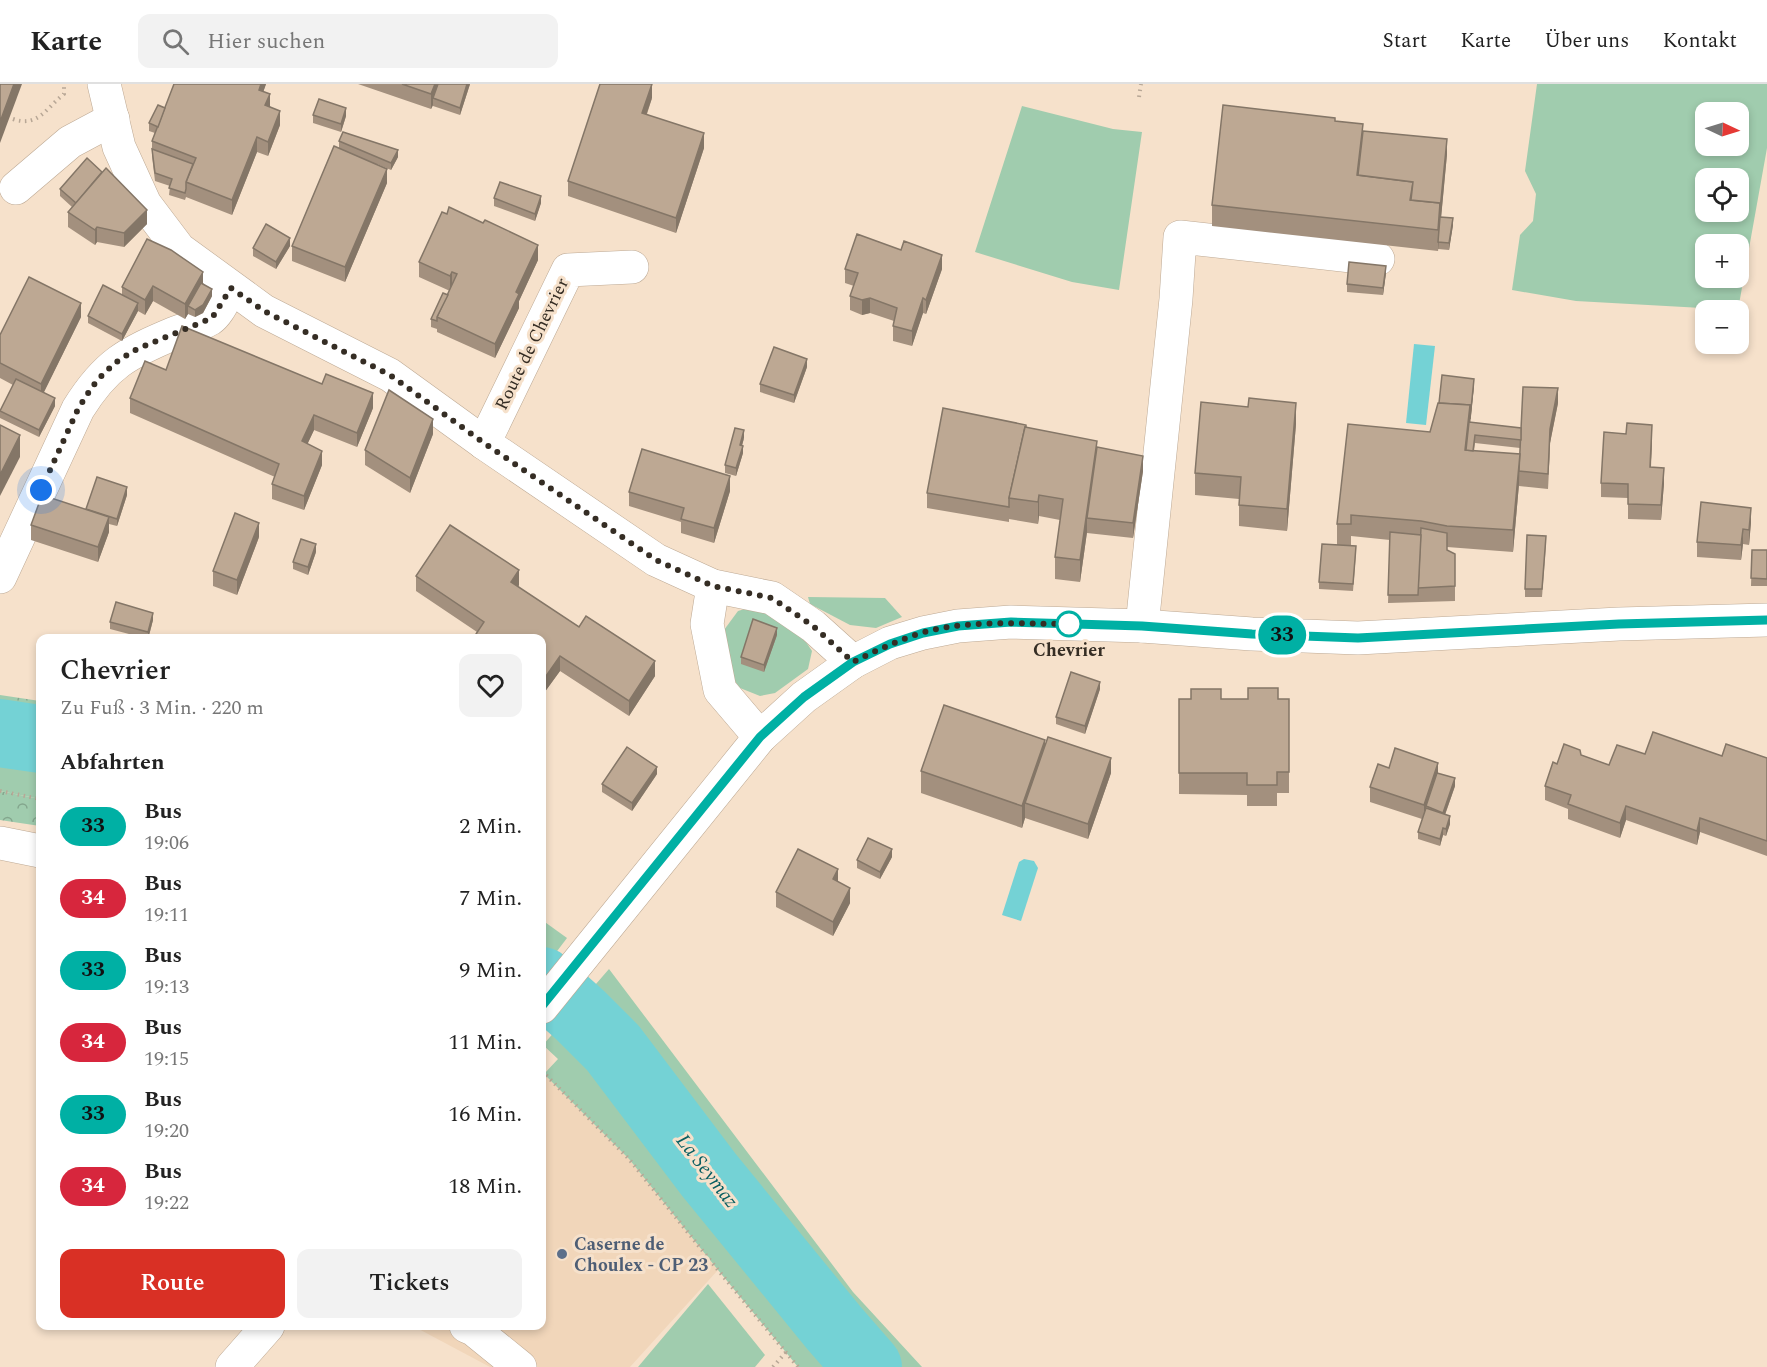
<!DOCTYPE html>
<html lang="de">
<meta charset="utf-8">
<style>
:root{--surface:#fff;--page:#f2f2f2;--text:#222;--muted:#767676;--line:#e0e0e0;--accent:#d93025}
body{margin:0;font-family:Spectral,serif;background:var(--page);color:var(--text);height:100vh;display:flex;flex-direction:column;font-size:22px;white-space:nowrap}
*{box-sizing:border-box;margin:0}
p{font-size:20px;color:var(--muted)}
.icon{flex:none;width:33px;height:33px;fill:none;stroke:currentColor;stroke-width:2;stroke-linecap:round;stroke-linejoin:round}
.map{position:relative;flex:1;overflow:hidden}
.drawer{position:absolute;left:36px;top:550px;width:510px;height:696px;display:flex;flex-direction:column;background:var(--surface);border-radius:12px;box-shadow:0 3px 9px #0003}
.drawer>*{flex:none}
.badge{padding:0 12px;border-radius:20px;font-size:21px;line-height:39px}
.needle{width:39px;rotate:94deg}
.fabs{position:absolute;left:1695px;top:18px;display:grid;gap:12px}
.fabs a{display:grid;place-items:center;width:54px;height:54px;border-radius:12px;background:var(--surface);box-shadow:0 3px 9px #0003;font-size:30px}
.you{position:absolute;width:30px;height:30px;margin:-15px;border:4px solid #fff;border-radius:50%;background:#1a73e8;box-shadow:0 0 0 9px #1a73e833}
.map>.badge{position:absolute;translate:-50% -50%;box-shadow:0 0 0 3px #fff}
h2{padding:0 24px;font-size:22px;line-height:54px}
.round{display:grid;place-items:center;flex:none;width:63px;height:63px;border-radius:12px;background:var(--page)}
.headline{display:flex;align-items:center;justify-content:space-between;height:102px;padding:0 24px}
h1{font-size:28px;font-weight:600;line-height:45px}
.action{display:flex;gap:12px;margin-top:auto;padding:12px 24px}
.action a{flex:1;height:69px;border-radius:12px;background:var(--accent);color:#fff;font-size:24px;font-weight:600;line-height:69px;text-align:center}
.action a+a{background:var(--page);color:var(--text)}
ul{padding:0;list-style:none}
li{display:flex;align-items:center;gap:18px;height:72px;padding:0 24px}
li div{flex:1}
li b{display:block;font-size:22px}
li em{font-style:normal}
li .badge{min-width:66px;font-weight:700;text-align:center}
header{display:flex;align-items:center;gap:36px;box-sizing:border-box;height:84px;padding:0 30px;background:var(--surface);border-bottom:2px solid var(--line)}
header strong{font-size:28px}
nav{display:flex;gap:33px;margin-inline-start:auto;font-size:21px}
.search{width:420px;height:54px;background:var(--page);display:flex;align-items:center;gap:15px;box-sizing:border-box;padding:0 21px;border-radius:12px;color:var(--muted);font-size:22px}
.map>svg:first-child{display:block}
.built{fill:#f1d6ba}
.green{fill:#a0ccae;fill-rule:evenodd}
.forest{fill:url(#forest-crowns)}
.water{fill:#74d2d5}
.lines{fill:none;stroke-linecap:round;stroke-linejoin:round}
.river{stroke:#74d2d5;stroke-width:68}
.minor-casing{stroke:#bda994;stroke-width:34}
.path{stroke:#b8a796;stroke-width:4;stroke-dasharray:1.5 4.5;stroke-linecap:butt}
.minor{stroke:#fff;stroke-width:33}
.wall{fill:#a3907e;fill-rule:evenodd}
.shaded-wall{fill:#847667}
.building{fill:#bda893;stroke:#847667;stroke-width:1.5}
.line-casing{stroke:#fff;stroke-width:14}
.line{stroke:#00b0a4;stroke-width:9}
.walk{stroke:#352d24;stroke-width:6;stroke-dasharray:0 10.8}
.stop-dot{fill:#fff;stroke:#00b0a4;stroke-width:3}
.service-dot{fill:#5c6f8a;stroke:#f6e1cb;stroke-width:2}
.labels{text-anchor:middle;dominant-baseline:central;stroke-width:6;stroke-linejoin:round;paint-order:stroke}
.street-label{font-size:18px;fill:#352d24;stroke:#f6e1cb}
.stop-label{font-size:18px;font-weight:bold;fill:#352d24;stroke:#f6e1cb}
.service-label{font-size:18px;font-weight:bold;fill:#4e5e75;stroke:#f6e1cb;text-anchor:start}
.water-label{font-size:20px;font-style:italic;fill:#095e61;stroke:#f6e1cb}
</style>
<header>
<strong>Karte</strong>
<div class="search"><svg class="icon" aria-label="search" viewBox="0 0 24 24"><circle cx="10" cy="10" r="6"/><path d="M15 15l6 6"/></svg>Hier suchen</div>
<nav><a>Start</a><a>Karte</a><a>Über uns</a><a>Kontakt</a></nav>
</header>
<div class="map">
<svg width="1767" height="1283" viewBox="0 0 1767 1283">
<defs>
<pattern id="forest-crowns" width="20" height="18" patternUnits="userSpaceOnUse" patternTransform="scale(1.5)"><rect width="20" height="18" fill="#a0ccae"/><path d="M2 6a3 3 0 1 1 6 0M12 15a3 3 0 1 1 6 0" fill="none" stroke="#83a68d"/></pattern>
</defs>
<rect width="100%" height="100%" fill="#f6e1cb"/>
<path class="built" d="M544 990 629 1075 718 1186 630 1283H490L413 1242H542V992Z"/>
<g class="green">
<path d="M1537 0H1767V64L1738 226 1576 217 1512 206 1520 151 1533 137 1536 110 1525 87ZM1738 28V62H1706V28ZM1738 94V128H1706V94ZM1706 160H1738V194H1706Z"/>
<path d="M1022 22 1113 45 1142 48 1119 206 1072 198 975 168Z"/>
<path d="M808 513 885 514 902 533 876 544 850 541 810 520Z"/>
<path d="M751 523 776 532 806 558 812 567 808 585 775 609 760 612 740 604 725 584 724 546 738 527Z"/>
<path d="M40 624V715L0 707V644Z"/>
<path d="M542 836 567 854 542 887Z"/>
<path d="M609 885 853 1208 922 1283H798L718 1186 629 1075 544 990 558 975 543 961Z"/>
<path d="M708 1200 765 1271 755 1283H638Z"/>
</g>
<g class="forest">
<path d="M0 611 40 617V624L0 644Z"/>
<path d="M0 707 40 715V742L0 736Z"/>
</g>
<g class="water">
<path d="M1414 260 1435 262 1426 341 1406 339Z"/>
<path d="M1024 775 1034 777 1038 784 1021 837 1002 831 1019 778Z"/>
</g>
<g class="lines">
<g class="river">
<path d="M0 649 40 655"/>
<path d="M542 897 580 931 613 964 709 1091 834 1244 868 1283"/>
</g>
<g class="minor-casing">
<g id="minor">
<path d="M104 0 119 63 145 120 179 165 264 227 390 291 484 359 656 476 713 502 772 514 813 542 853 578"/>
<path d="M16 104 70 58 113 35"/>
<path d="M484 359 568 186 632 183"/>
<path d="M0 493 78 325C106 280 127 269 175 249 186 245 200 241 210 235 219 229 225 213 231 204"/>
<path d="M713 502 707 540 720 606 760 653"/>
<path d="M1142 542 1176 215 1180 153 1378 175"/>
<path d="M0 759 40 767"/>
<path d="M542 923 760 653 804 613 853 578 890 559 923 549 958 542 1011 538 1142 542 1252 550 1358 554 1619 540 1767 536"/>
<path d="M466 1242 473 1245 520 1283"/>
<path d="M232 1283 268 1242"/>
</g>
</g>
<g class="path">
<path d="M1139 13 1141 0"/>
<path d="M13 35C38 44 47 23 64 10V0"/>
<path d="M0 707 40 715"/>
<path d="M542 987 629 1075 718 1186 798 1283"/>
<path d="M773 1283 786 1268"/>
</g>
<use href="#minor" class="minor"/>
</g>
<g class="wall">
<path d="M174 0H266L263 8 270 22 280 41 268 72 257 68 232 131 186 113 185 116 169 111 170 102 155 97 152 72V57L155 49 149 47V39L165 24Z"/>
<path d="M358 0H470L460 31 433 22V21L431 25Z"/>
<path d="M652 14 647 30 704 64 676 149 568 112V97Z"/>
<path d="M313 31 346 32 341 48 313 39Z"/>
<path d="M1335 37 1363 47 1447 70 1441 133 1453 141 1449 166 1438 165V167L1212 142V121Z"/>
<path d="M339 57 398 73 391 86 377 80 387 99 345 198 292 177V162L339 64Z"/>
<path d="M60 105 147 140 124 163 97 158 95 161 68 143V128L72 123 60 112Z"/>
<path d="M494 114 541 119 535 137 494 122Z"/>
<path d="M290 162 276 185 253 172V164Z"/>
<path d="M538 176 519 217V224L495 274 437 248V245L431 243V235L450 207 419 193V178Z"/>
<path d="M845 185H942L926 230 923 229 912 262 893 257V242L894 237 870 229 862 231 850 226V212L854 202 845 199Z"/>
<path d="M1386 189 1383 211 1347 208V200Z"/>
<path d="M203 199 212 212 203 229 195 233 188 230 185 235 153 217 145 231 138 227 122 257 88 239V232L122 211V203Z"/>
<path d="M81 233 44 308 55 322 39 353 0 334V327L13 301 0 294V251Z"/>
<path d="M807 283 794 319 760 308V300Z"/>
<path d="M166 286 373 324 357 363 314 346 307 360 322 381 304 426 272 415V400L275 393 130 329V314Z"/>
<path d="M1474 302 1470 338 1521 344 1558 319 1550 359 1548 405 1519 402V400L1513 468 1447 463V466L1455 470V517L1388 519 1390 456 1351 452V461L1356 469 1353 507 1319 505V498L1337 461V440L1430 348 1439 319ZM1475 359 1520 364V370L1474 367Z"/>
<path d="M1248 323 1296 340 1287 447 1239 442V415L1195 411V389Z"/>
<path d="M1026 343 1097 364 1143 387 1133 454 1087 449V448L1080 498 1055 495V473L1060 436 1039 432 1038 440 1009 435V438L927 424V409Z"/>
<path d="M433 350 410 409 365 381V366Z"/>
<path d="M744 354 742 362 743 369 736 392 725 389V381Z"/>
<path d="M1652 355 1651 384 1664 399 1661 436 1628 435V414L1601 413V399Z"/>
<path d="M730 407 714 459 681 449V438L629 422V408Z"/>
<path d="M127 411 117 442 109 440V448L98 478 31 456V441L86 426V425Z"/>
<path d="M1751 438 1749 461 1743 460 1741 476 1697 473V458Z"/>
<path d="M259 453 237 511 213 502V487Z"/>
<path d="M1546 460 1542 513H1525V505Z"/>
<path d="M1752 466H1767V502H1751Z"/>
<path d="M316 468 308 491 293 485V478Z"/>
<path d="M416 492 519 501 518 503 655 592 629 632 560 587 544 609 542 608V555H476V550L477 548 416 507Z"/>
<path d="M153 536 148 555 110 545V538Z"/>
<path d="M777 551 764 588 741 580V573Z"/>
<path d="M1100 605 1085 650 1056 640V633Z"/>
<path d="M1179 615H1289V709H1277V722H1247V711L1179 710Z"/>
<path d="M1045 662 1111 689 1088 755 1025 734 1022 744 921 709V687Z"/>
<path d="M1645 670 1767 674V772L1700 748 1697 761 1626 736 1620 754 1568 735V725L1545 716V702L1557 680 1581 671 1609 681Z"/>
<path d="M1389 684 1438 689 1455 702 1445 731 1450 740 1446 752 1443 751 1440 762 1418 755V748L1422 735 1370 718V703Z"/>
<path d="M657 690 632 727 602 708V700Z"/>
<path d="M892 773 880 795 857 784V776Z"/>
<path d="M776 808 850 819 833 852 776 823Z"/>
</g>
<g class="shaded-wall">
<path d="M14 0H22L0 59V38Z"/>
<path d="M261 0H266L259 20V6Z"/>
<path d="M435 0H440L433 14V21L431 25V10Z"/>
<path d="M467 0H470L460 31V24Z"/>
<path d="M652 0V14L642 43V29Z"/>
<path d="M270 10V25L265 21Z"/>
<path d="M346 24V32L341 48V40Z"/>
<path d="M280 27V41L268 72V58Z"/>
<path d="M704 49V64L676 149V134Z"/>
<path d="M257 53V68L232 131V116Z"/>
<path d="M1447 55V70L1438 167V146Z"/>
<path d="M398 66V73L391 86V79Z"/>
<path d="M387 85V99L345 198V183Z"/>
<path d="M541 112V119L535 137V130Z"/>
<path d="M147 126V140L124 163V149Z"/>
<path d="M1453 134V141L1449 166V159Z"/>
<path d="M97 143V158L95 161V146Z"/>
<path d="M290 154V162L276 185V178Z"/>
<path d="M538 161V176L519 217V224L495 274V260L516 208Z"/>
<path d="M942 171V185L926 230V216Z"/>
<path d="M1386 182V189L1383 211V204Z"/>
<path d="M203 188V203L188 222V230L185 235V220Z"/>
<path d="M452 188V202L450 207V192Z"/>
<path d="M153 202V217L145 231V216Z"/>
<path d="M212 205V212L203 229 195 233V226Z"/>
<path d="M870 214V229L862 231V216Z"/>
<path d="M923 214V229L912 262V247Z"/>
<path d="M81 219V233L41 314V300Z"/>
<path d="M138 219V227L122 257V250Z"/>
<path d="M807 275V283L794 319V311Z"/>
<path d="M1474 295V302L1466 380 1465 366 1470 321Z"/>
<path d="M1558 304V319L1550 359 1548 405 1550 345Z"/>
<path d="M373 309V324L357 363V349Z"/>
<path d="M55 314V322L39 353V346Z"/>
<path d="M1296 319V340L1287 447V425Z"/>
<path d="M314 331V346L302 372V357Z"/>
<path d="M433 335V350L410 409V394Z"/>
<path d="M1652 341V355L1650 398V383Z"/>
<path d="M744 346V354L740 368V361Z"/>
<path d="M20 351V373L0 412V391Z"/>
<path d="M1097 357V378L1087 434V448L1080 498V476Z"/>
<path d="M743 362V369L736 392V384Z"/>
<path d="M322 367V381L304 426V412Z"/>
<path d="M1520 370 1519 400 1513 468V446Z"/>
<path d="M1143 372V387L1133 454V439Z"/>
<path d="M1664 384V399L1661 436V421Z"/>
<path d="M730 392V407L714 459V444Z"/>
<path d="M127 403V411L117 442V435Z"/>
<path d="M1039 411V432L1038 440V418Z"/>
<path d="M1751 424V438L1749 461V446Z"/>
<path d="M109 433V448L98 478V463Z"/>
<path d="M259 439V453L237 511V496Z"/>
<path d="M1743 445V460L1741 476V461Z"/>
<path d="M316 460V468L308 491V483Z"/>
<path d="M519 486V501L511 513V498Z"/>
<path d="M153 529V536L148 555V548Z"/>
<path d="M777 544V551L764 588V581Z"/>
<path d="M560 572V587L544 609V595Z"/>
<path d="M655 577V592L629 632V617Z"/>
<path d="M1100 598V605L1085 650V642Z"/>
<path d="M1045 656V677L1025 719V734L1022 744V722Z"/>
<path d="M1111 674V689L1088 755V740Z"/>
<path d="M1438 679V693L1426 722V730L1424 735V721Z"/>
<path d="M657 683V690L632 727V719Z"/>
<path d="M1455 694V702L1443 736V729Z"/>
<path d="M1626 722V736L1620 754V739Z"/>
<path d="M1450 732V740L1446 752V745Z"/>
<path d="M1700 734V748L1697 761V747Z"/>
<path d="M1443 744V751L1440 762V755Z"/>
<path d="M892 765V773L880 795V788Z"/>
<path d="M838 785V800L833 795Z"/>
<path d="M850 804V819L833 852V838Z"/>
</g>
<g class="building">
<path d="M0 0H14L0 38Z"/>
<path d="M174 0H261L259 6 270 10 265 21 280 27 268 58 257 53 232 116 186 98 196 74 152 57Z"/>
<path d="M402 0H435L431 10Z"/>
<path d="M438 0H467L460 24 433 14Z"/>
<path d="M600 0H652L642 29 704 49 676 134 568 97Z"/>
<path d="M319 15 346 24 341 40 313 31Z"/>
<path d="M158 21 165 24 158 43 149 39Z"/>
<path d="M1223 21 1335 34V37L1363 40 1357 91 1413 98 1410 116 1440 119 1438 146 1212 121Z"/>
<path d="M1363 47 1447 55 1440 126V119L1411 116 1413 98 1358 91Z"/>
<path d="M343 48 398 66 391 79 339 57Z"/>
<path d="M334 62 387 85 345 183 292 162Z"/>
<path d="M152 65 193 80 186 98V105L185 109 169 104 172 95 155 89Z"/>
<path d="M87 74 102 88 76 119 60 105Z"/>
<path d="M106 84 147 126 124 149 97 143 95 146 68 128Z"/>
<path d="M500 98 541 112 535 130 494 114Z"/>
<path d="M449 123 483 139 485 136 538 161 516 208 519 210 495 260 437 233 457 190 452 188 450 192 419 178 442 128 447 130Z"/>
<path d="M1440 133 1453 134 1449 159 1438 158Z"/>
<path d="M266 140 290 154 276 178 253 164Z"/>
<path d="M857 150 901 166 904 157 942 171 926 216 923 214 912 247 893 242 897 224 870 214 862 216 850 212 858 189 845 185Z"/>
<path d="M147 155 171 166 203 188 185 220 153 202 145 216 122 203Z"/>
<path d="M1349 178 1386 182 1383 204 1347 200Z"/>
<path d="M29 193 81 219 41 300 0 279V251Z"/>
<path d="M201 199 212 205 203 221 195 226 188 222Z"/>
<path d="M103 201 138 219 122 250 88 232Z"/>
<path d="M443 209 448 211 437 233V237L431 235Z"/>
<path d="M182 242 322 300 326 290 373 309 357 349 314 331 302 357 322 367 304 412 272 400 279 380 130 314 145 277 166 286Z"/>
<path d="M774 263 807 275 794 311 760 300Z"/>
<path d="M1442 291 1474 295 1470 335V321L1439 319Z"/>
<path d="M16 295 55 314 39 346 0 327Z"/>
<path d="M1523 303 1558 304 1550 345 1548 390 1519 387Z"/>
<path d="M389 306 433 335 410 394 365 366Z"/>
<path d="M1249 314 1296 319 1287 425 1239 421 1241 393 1195 389 1201 318 1248 323Z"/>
<path d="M1438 319 1470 321 1465 366 1520 370 1513 446 1447 442 1421 437 1351 431V440H1337L1348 340 1430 348Z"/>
<path d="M943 324 1026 341V343H1025L1009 414V423L927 409Z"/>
<path d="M1469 338 1521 344V356L1475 351 1473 367 1466 366Z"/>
<path d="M1627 339 1652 341 1650 383 1664 384 1661 421 1628 420V400L1601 399 1604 348 1626 350Z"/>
<path d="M0 341 20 351 0 391Z"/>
<path d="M1025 343 1097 357 1080 476 1055 473 1063 415 1039 411 1038 418 1009 414Z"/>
<path d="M735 344 744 346 740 361 743 362 736 384 725 381Z"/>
<path d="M1097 363 1143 372 1133 439 1087 434Z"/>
<path d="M642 365 730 392 714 444 681 435 684 424 629 408Z"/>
<path d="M97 393 127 403 117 435 86 425Z"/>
<path d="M42 411 109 433 98 463 31 441Z"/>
<path d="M1701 418 1751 424 1749 446 1743 445 1741 461 1697 458Z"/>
<path d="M235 429 259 439 237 496 213 487Z"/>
<path d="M450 441 519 486 511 498 579 543 586 532 655 577 629 617 560 572 544 595 542 593V555H484L476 550 484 538 416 492Z"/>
<path d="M1421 444 1447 449V466L1455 470V502L1418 504Z"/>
<path d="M1390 448 1421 451 1418 511H1388Z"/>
<path d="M1527 451 1546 452 1542 505H1525Z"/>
<path d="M301 455 316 460 308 483 293 478Z"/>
<path d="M1322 460 1356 462 1353 500 1319 498Z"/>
<path d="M1752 466H1767V495L1751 494Z"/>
<path d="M116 518 153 529 148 548 110 538Z"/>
<path d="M753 535 777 544 764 581 741 573Z"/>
<path d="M1071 588 1100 598 1085 642 1056 633Z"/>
<path d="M1248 604H1278V615H1289V688H1277V701H1247V689H1179V615H1191V605H1221V615H1248Z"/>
<path d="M944 621 1045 656 1022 722 921 687Z"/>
<path d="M1653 648 1722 672 1726 660 1767 674V757L1700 734 1697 747 1626 722 1620 739 1568 720 1571 711 1545 702 1553 678 1557 680 1564 660 1580 666 1581 671 1609 681 1617 661 1645 670Z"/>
<path d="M1048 653 1111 674 1088 740 1025 719Z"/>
<path d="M627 663 657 683 632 719 602 700Z"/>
<path d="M1395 664 1438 679 1424 721 1370 703 1378 680 1389 684Z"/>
<path d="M1437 689 1455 694 1443 729 1426 722Z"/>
<path d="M1426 724 1450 732 1446 745 1443 744 1440 755 1418 748Z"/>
<path d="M868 754 892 765 880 788 857 776Z"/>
<path d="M798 765 838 785 833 795 850 804 833 838 776 808Z"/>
</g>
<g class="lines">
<g class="line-casing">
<path id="line" d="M542 922 760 653 804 613 853 578 890 560 923 549 958 542 1011 538 1142 542 1252 550 1358 554 1619 540 1767 536"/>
</g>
<use href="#line" class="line"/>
<path class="walk" d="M41 406 78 325 92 303 104 289 119 276 137 265 212 234 231 204 264 227 390 291 484 359 656 476 713 502 772 514 813 542 853 578C875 567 897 557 921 549 970 535 1021 540 1072 540H1069"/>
</g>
<circle class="stop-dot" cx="1069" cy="540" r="12"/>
<circle class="service-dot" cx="562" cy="1170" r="6"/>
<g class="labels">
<g class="street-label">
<text transform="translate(532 260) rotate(-64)">Route de Chevrier</text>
</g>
<g class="stop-label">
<text x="1069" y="566">Chevrier</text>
</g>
<g class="service-label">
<text x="574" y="1160">Caserne de<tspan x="574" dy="21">Choulex - CP 23</tspan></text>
</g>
<g class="water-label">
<text transform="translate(707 1087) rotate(52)">La Seymaz</text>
</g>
</g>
</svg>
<div class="fabs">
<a><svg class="needle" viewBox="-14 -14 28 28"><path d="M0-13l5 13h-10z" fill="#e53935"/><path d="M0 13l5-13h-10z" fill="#767676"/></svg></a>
<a><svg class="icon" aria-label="locate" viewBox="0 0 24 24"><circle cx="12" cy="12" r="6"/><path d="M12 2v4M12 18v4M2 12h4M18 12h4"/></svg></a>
<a>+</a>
<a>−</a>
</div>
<div class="you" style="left:41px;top:406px"></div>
<b class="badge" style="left:1282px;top:551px;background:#00b0a4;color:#111">33</b>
<section class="drawer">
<div class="headline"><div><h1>Chevrier</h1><p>Zu Fuß · 3 Min. · 220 m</p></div><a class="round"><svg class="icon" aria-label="heart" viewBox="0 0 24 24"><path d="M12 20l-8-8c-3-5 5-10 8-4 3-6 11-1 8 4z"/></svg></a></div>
<h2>Abfahrten</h2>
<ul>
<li><span class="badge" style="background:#00b0a4;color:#111">33</span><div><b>Bus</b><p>19:06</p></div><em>2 Min.</em></li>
<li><span class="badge" style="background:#d7263d;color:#fff">34</span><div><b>Bus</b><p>19:11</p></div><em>7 Min.</em></li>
<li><span class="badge" style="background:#00b0a4;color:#111">33</span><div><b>Bus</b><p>19:13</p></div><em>9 Min.</em></li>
<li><span class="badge" style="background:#d7263d;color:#fff">34</span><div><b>Bus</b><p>19:15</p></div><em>11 Min.</em></li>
<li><span class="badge" style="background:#00b0a4;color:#111">33</span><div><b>Bus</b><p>19:20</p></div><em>16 Min.</em></li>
<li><span class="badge" style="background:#d7263d;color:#fff">34</span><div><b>Bus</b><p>19:22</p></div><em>18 Min.</em></li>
</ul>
<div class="action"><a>Route</a><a>Tickets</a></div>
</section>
</div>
